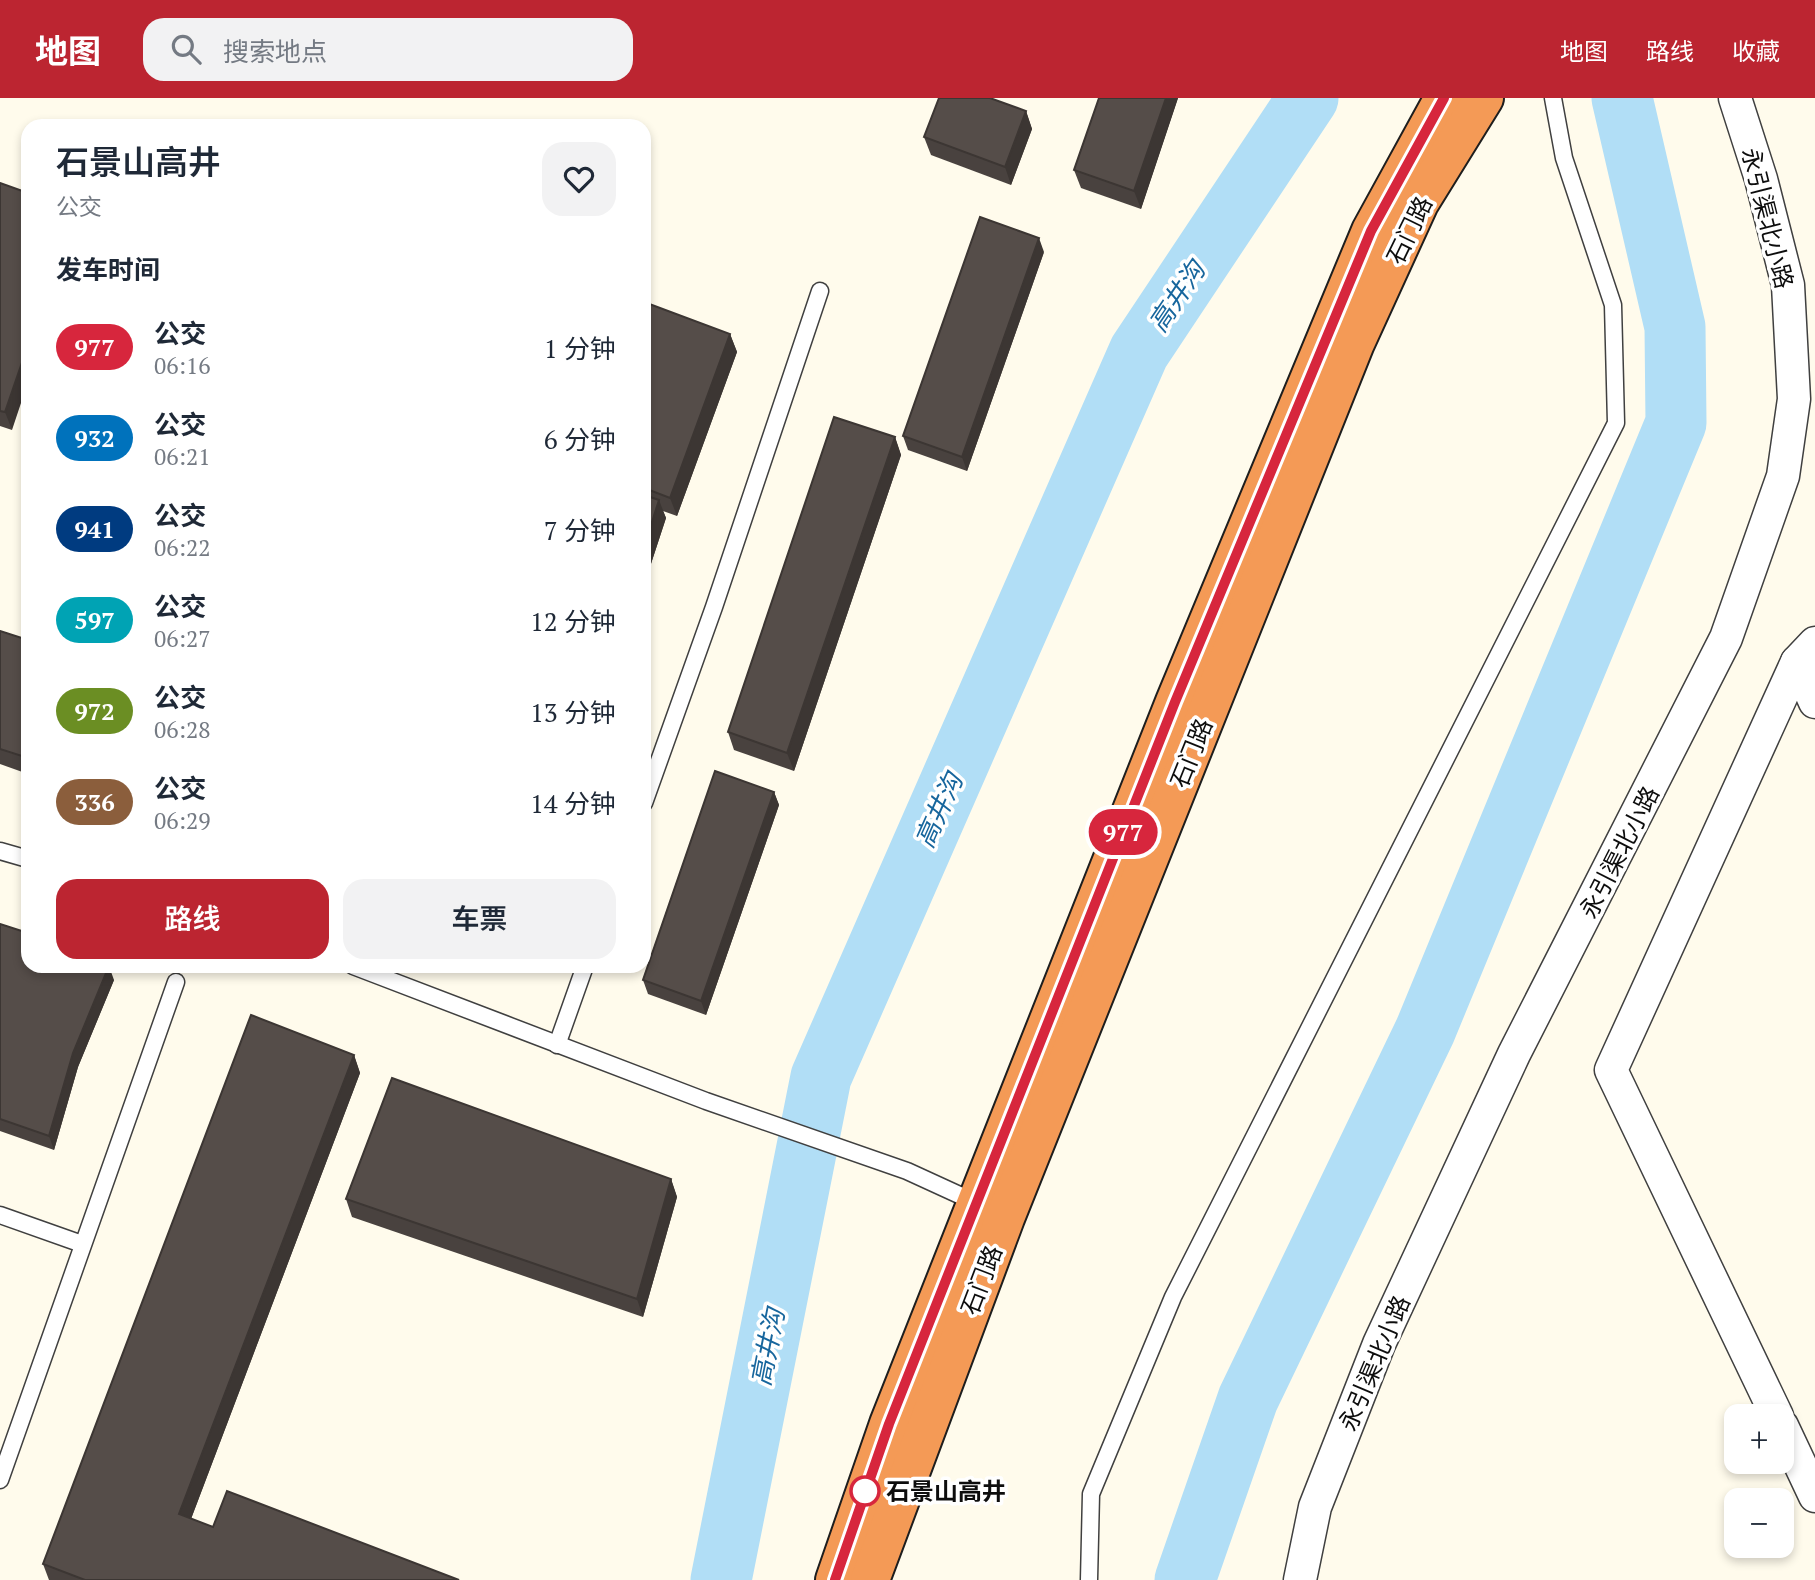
<!DOCTYPE html>
<html lang="zh">
<meta charset="utf-8">
<style>
:root{--surface:#fff;--page:#f2f2f3;--text:#1f2937;--muted:#747a83;--accent:#bc2531}
body{margin:0;font-family:"PT Serif","Noto Sans SC",serif;background:var(--page);color:var(--text);height:100vh;display:flex;flex-direction:column;font-size:26px;white-space:nowrap}
*{box-sizing:border-box;margin:0}
p{font-size:23px;color:var(--muted)}
.icon{flex:none;width:38px;height:38px;fill:none;stroke:currentColor;stroke-width:2;stroke-linecap:round;stroke-linejoin:round}
.map{position:relative;flex:1;overflow:hidden}
.panel{position:absolute;left:21px;top:21px;width:630px;height:854px;display:flex;flex-direction:column;background:var(--surface);border-radius:21px;box-shadow:0 4px 10px #0003}
.panel>*{flex:none}
.badge{padding:0 14px;border-radius:23px;font-size:24px;line-height:46px}
.controls{position:absolute;left:1724px;top:1306px;display:grid;gap:14px}
.controls a{display:grid;place-items:center;width:70px;height:70px;border-radius:14px;background:var(--surface);box-shadow:0 4px 10px #0003;font-size:35px}
.map>.badge{position:absolute;translate:-50% -50%;box-shadow:0 0 0 4px #fff}
h2{padding:0 35px;font-size:26px;line-height:63px}
.round{display:grid;place-items:center;flex:none;width:74px;height:74px;border-radius:21px;background:var(--page)}
.headline{display:flex;align-items:center;justify-content:space-between;height:119px;padding:0 35px}
h1{font-size:33px;font-weight:600;line-height:52px}
.cta{display:flex;gap:14px;margin-top:auto;padding:14px 35px}
.cta a{flex:1;height:80px;border-radius:21px;background:var(--accent);color:#fff;font-size:28px;font-weight:600;line-height:80px;text-align:center}
.cta a+a{background:var(--page);color:var(--text)}
ul{padding:0;list-style:none}
li{display:flex;align-items:center;gap:21px;height:91px;padding:0 35px}
li div{flex:1}
li b{display:block;font-size:26px}
li em{font-style:normal}
li .badge{min-width:77px;font-weight:700;text-align:center}
header{display:flex;align-items:center;gap:42px;box-sizing:border-box;height:98px;padding:0 35px;background:var(--accent);color:#fff}
header strong{font-size:33px}
nav{display:flex;gap:38px;margin-inline-start:auto;font-size:24px}
.search{width:490px;height:63px;background:var(--page);display:flex;align-items:center;gap:18px;box-sizing:border-box;padding:0 24px;border-radius:21px;color:var(--muted);font-size:26px}
.map>svg:first-child{display:block}
.lines{fill:none;stroke-linecap:round;stroke-linejoin:round}
.river{stroke:#b1def6;stroke-width:61}
.lane-casing{stroke:#404040;stroke-width:19}
.street-casing{stroke:#404040;stroke-width:35}
.highway-casing{stroke:#1e1e1e;stroke-width:42}
.lane{stroke:#fff;stroke-width:16}
.street{stroke:#fff;stroke-width:32}
.highway{stroke:#f49a56;stroke-width:38}
.wall{fill:#49423f}
.shaded-wall{fill:#3c3633}
.building{fill:#554d49;stroke:#3c3633;stroke-width:2}
.line-casing{stroke:#fff;stroke-width:16}
.line{stroke:#d7263d;stroke-width:10}
.stop-dot{fill:#fff;stroke:#d7263d;stroke-width:3.5}
.labels{text-anchor:middle;dominant-baseline:central;stroke-width:7;stroke-linejoin:round;paint-order:stroke}
.street-label{font-size:24px;fill:#0d0d0d;stroke:#fff}
.stop-label{font-size:24px;font-weight:bold;fill:#0d0d0d;stroke:#fff;text-anchor:start}
.water-label{font-size:26px;font-style:italic;fill:#17669d;stroke:#fff}
</style>
<header>
<strong>地图</strong>
<div class="search"><svg class="icon" aria-label="search" viewBox="0 0 24 24"><circle cx="10" cy="10" r="6"/><path d="M15 15l6 6"/></svg>搜索地点</div>
<nav><a>地图</a><a>路线</a><a>收藏</a></nav>
</header>
<div class="map">
<svg width="1815" height="1482" viewBox="0 0 1815 1482">
<rect width="100%" height="100%" fill="#fffbec"/>
<g class="lines">
<g class="river">
<path d="M721 1482 821 979 1139 254 1308 0"/>
<path d="M1185 1482 1248 1301 1425 933 1676 325 1675 229 1622 0"/>
</g>
<g class="lane-casing">
<g id="lane">
<path d="M644 705 714 509 820 193"/>
<path d="M0 753 28 761"/>
<path d="M353 868 706 1003 907 1073 979 1106"/>
<path d="M557 947 585 868"/>
<path d="M0 1117 82 1146"/>
<path d="M0 1382 176 884"/>
<path d="M1089 1482 1091 1396 1173 1199 1616 325 1613 207 1564 60 1553 0"/>
</g>
</g>
<g class="street-casing">
<g id="street">
<path d="M1815 545 1797 564 1815 604"/>
<path d="M1777 1318 1611 972 1797 564"/>
<path d="M1782 1328 1815 1398"/>
<path d="M1300 1482 1315 1409 1379 1246 1514 956 1726 540 1783 378 1794 301 1788 187 1761 81 1735 0"/>
</g>
</g>
<g class="highway-casing">
<g id="highway">
<path d="M835 1482 889 1326 1175 604 1371 133 1444 0"/>
<path d="M870 1482 1005 1120 1355 245 1419 105 1484 0"/>
</g>
</g>
<use href="#lane" class="lane"/>
<use href="#street" class="street"/>
<use href="#highway" class="highway"/>
</g>
<g class="wall">
<path d="M1099 0H1178L1141 111 1081 90 1074 72Z"/>
<path d="M1000 4 1026 13 1032 31 1011 87 931 57 924 39Z"/>
<path d="M0 85 12 332 0 328Z"/>
<path d="M1044 154 967 373 908 352 903 338Z"/>
<path d="M644 204 730 236 737 254 677 418 663 413 666 420 644 487Z"/>
<path d="M895 339 901 357 794 673 734 652 728 634Z"/>
<path d="M0 533 28 542V676L0 666Z"/>
<path d="M774 694 779 707 706 917 648 896 643 882Z"/>
<path d="M0 826 114 882 78 969 54 1052 0 1033Z"/>
<path d="M354 957 360 975 191 1421 213 1429 459 1482H49L43 1466Z"/>
<path d="M671 1081 677 1099 643 1219 352 1119 346 1101Z"/>
</g>
<g class="shaded-wall">
<path d="M1166 0H1178L1141 111 1134 93Z"/>
<path d="M1026 13 1032 31 1011 87 1005 69Z"/>
<path d="M1039 140 1044 154 967 373 962 359Z"/>
<path d="M730 236 737 254 677 418 670 400Z"/>
<path d="M28 247V284L12 332 5 314Z"/>
<path d="M895 339 901 357 794 673 787 655Z"/>
<path d="M659 402 666 420 644 487V449Z"/>
<path d="M774 694 779 707 706 917 701 903Z"/>
<path d="M109 868 114 882 78 969 54 1052 49 1038 73 955Z"/>
<path d="M354 957 360 975 186 1434 179 1416Z"/>
<path d="M671 1081 677 1099 643 1219 637 1201Z"/>
</g>
<g class="building">
<path d="M939 0H990L1026 13 1005 69 924 39Z"/>
<path d="M1099 0H1166L1134 93 1074 72Z"/>
<path d="M0 85 28 95V247L5 314 0 313Z"/>
<path d="M980 119 1039 140 962 359 903 338Z"/>
<path d="M644 204 730 236 670 400 644 390Z"/>
<path d="M834 319 895 339 787 655 728 634Z"/>
<path d="M644 397 659 402 644 449Z"/>
<path d="M0 533 28 542V660L0 651Z"/>
<path d="M715 673 774 694 701 903 643 882Z"/>
<path d="M0 826 28 835V868H109L73 955 49 1038 0 1021Z"/>
<path d="M251 917 354 957 179 1416 213 1429 227 1393 459 1482H85L43 1466Z"/>
<path d="M392 980 671 1081 637 1201 346 1101Z"/>
</g>
<g class="lines">
<g class="line-casing">
<path id="line" d="M835 1482 889 1326 1175 604 1371 133 1444 0"/>
</g>
<use href="#line" class="line"/>
</g>
<circle class="stop-dot" cx="865" cy="1393" r="14"/>
<g class="labels">
<g class="street-label">
<text transform="translate(1768 120) rotate(76)">永引渠北小路</text>
<text transform="translate(1409 132) rotate(-64)">石门路</text>
<text transform="translate(1191 655) rotate(-68)">石门路</text>
<text transform="translate(1619 754) rotate(-63)">永引渠北小路</text>
<text transform="translate(981 1182) rotate(-69)">石门路</text>
<text transform="translate(1374 1265) rotate(-67)">永引渠北小路</text>
</g>
<g class="stop-label">
<text x="886" y="1393">石景山高井</text>
</g>
<g class="water-label">
<text transform="translate(1176 198) rotate(-56)">高井沟</text>
<text transform="translate(938 712) rotate(-66)">高井沟</text>
<text transform="translate(767 1249) rotate(-79)">高井沟</text>
</g>
</g>
</svg>
<div class="controls">
<a>+</a>
<a>−</a>
</div>
<b class="badge" style="left:1123px;top:734px;background:#d7263d;color:#fff">977</b>
<section class="panel">
<div class="headline"><div><h1>石景山高井</h1><p>公交</p></div><a class="round"><svg class="icon" aria-label="heart" viewBox="0 0 24 24"><path d="M12 20l-8-8c-3-5 5-10 8-4 3-6 11-1 8 4z"/></svg></a></div>
<h2>发车时间</h2>
<ul>
<li><span class="badge" style="background:#d7263d;color:#fff">977</span><div><b>公交</b><p>06:16</p></div><em>1 分钟</em></li>
<li><span class="badge" style="background:#0072bc;color:#fff">932</span><div><b>公交</b><p>06:21</p></div><em>6 分钟</em></li>
<li><span class="badge" style="background:#003b80;color:#fff">941</span><div><b>公交</b><p>06:22</p></div><em>7 分钟</em></li>
<li><span class="badge" style="background:#00a3b4;color:#fff">597</span><div><b>公交</b><p>06:27</p></div><em>12 分钟</em></li>
<li><span class="badge" style="background:#6b8e23;color:#fff">972</span><div><b>公交</b><p>06:28</p></div><em>13 分钟</em></li>
<li><span class="badge" style="background:#8b5e3c;color:#fff">336</span><div><b>公交</b><p>06:29</p></div><em>14 分钟</em></li>
</ul>
<div class="cta"><a>路线</a><a>车票</a></div>
</section>
</div>
